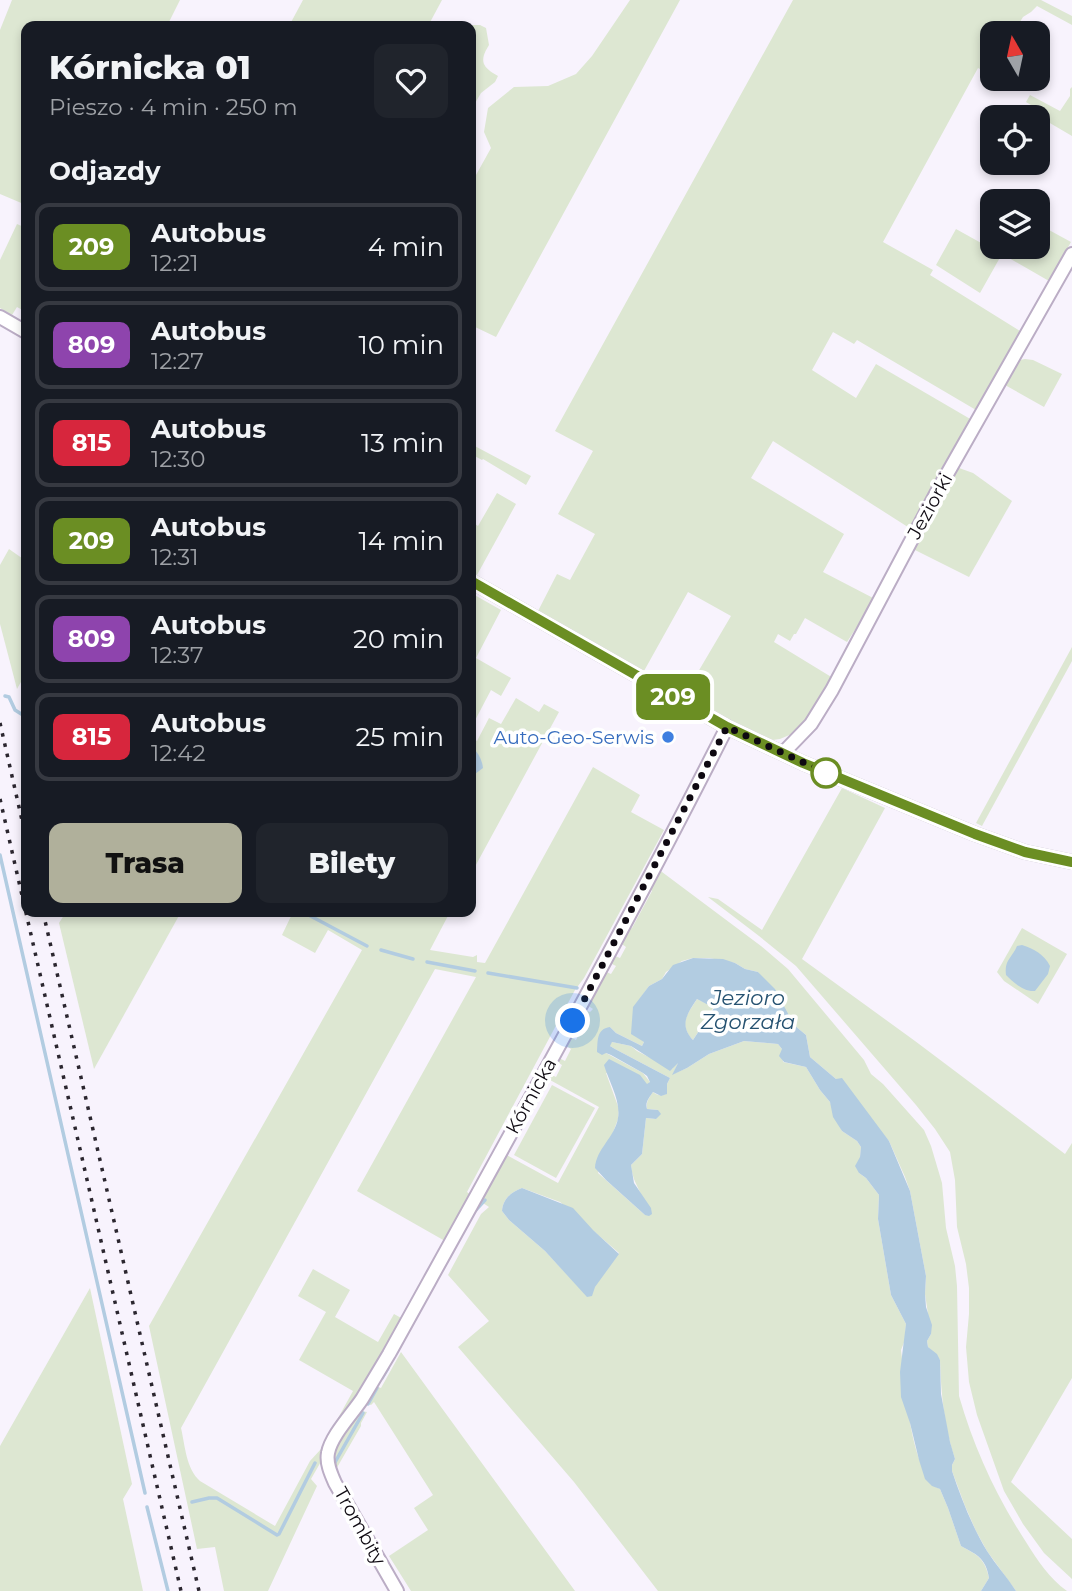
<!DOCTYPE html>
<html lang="pl">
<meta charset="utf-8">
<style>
:root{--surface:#171b24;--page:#20242c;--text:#f1f3f6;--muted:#9ea1a6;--line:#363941;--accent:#b0b09b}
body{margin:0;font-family:Montserrat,sans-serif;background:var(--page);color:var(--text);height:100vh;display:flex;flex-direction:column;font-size:26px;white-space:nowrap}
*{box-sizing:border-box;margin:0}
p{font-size:23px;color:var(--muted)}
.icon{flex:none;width:38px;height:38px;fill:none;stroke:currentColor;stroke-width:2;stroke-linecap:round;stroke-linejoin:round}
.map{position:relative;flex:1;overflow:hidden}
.drawer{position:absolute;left:21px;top:21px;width:455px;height:896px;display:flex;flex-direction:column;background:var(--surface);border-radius:14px;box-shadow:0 4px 10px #0003}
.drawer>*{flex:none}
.badge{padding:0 14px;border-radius:10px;font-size:24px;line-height:46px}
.needle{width:46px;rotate:351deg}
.controls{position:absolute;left:980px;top:21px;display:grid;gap:14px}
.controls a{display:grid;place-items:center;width:70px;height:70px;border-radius:14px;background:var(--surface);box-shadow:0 4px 10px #0003;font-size:35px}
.you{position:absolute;width:35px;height:35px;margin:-18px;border:5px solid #fff;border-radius:50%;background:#1a73e8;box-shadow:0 0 0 10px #1a73e833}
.map>.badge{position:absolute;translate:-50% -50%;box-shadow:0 0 0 4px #fff}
h2{padding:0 28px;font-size:26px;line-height:63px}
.round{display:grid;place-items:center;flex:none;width:74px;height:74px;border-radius:14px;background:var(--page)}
.summary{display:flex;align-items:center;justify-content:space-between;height:119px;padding:0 28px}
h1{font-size:33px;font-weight:800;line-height:52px}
.cta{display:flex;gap:14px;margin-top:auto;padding:14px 28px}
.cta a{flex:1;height:80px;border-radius:14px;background:var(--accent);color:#111;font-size:28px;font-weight:800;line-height:80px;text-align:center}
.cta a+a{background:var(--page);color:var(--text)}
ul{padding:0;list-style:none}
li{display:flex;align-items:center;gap:21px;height:88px;margin:0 14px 10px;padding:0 14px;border:4px solid var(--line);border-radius:14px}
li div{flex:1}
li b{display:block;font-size:26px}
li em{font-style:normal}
li .badge{min-width:77px;font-weight:700;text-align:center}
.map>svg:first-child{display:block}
.green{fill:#dde7d2;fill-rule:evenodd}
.water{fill:#b2cce1;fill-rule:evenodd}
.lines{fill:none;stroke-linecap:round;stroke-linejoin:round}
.stream{stroke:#b2cce1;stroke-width:3.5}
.minor-casing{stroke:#bbadc5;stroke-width:16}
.minor{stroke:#fff;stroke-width:12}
.rail{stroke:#2b262f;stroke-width:3.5;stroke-dasharray:3.5 7;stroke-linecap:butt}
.line-casing{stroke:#fff;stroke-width:16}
.line{stroke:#6b8e23;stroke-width:10}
.walk{stroke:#0e0911;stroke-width:7;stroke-dasharray:0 12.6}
.shop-dot{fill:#3f7fe0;stroke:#fff;stroke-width:2.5}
.stop-dot{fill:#fff;stroke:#6b8e23;stroke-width:3.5}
.labels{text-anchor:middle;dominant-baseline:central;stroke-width:7;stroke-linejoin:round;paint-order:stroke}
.street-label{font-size:19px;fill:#0e0911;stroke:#fff}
.shop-label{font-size:19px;fill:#366cbe;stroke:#fff;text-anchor:end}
.water-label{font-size:21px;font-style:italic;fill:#265271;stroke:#fff}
</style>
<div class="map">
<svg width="1072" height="1591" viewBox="0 0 1072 1591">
<rect width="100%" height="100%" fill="#f8f3fd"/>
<g class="green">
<path d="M12 0H180L167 26H26V205L0 194V30Z"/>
<path d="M303 0H442L428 26H289Z"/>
<path d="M630 0H680L496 337 471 325V184L491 148 484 132 488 108 514 87 548 86 576 74 592 56Z"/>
<path d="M793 0H1041L1072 16V25L1037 6 1031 12 1023 17 1013 33H992V75L978 68 883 242 933 270 930 275 1020 331 976 410 857 340 854 344 833 332 812 370 856 398 876 364 972 420 911 529 773 441 751 478 844 534 823 572 875 599 847 642 805 618 796 634H794L790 641 778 634 774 642 833 678 801 730 780 739 773 740 763 736 726 718 685 694 731 616 688 592 644 671 538 611 557 574 570 580 595 534 558 514 593 451 555 431Z"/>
<path d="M471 25H480L486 28 489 45C479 61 482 67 498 76L495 82 481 93 471 110Z"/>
<path d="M1072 87V136L1043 119 1041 111 1026 102 1030 95 1060 111 1070 96V89Z"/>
<path d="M17 224 26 228V312L17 307 12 315 0 308V260Z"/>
<path d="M1038 224 1071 242 1049 281 1002 254 980 293 936 265 956 229 1001 254 1006 247H1038Z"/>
<path d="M1025 359 1033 360 1062 374 1044 407 1005 385 1020 360Z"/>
<path d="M471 444 531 476 526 485 483 459 482 460 471 454Z"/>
<path d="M959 468 973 473 1012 501 969 577 913 549Z"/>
<path d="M497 493 516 504 477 575 471 572V532L475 524 478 526Z"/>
<path d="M9 549 26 561V673L17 689 0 624V565Z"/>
<path d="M471 593 501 610 476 658 511 678 501 696 491 690 471 728Z"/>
<path d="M1072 647V661L982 826 976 823Z"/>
<path d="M516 698 539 712 544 704 559 712 471 874V737L477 741 489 718 501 724Z"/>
<path d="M593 767 640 795 631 812 664 830 584 978 575 990 467 1192 471 1195 445 1241 357 1191 476 977 435 969 181 1428C185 1445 186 1469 200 1481L275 1526 310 1461 321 1449 353 1391 299 1360 326 1312 298 1296 313 1269 350 1290 335 1317 378 1342 394 1314 403 1319 311 1479 317 1486 268 1591H224L215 1547 197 1549 149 1326 362 950 328 930 315 953 282 935 293 912H450L430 950 473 957 477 955V962L485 963Z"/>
<path d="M842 788 885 808 802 959 915 1041 1065 1154 1072 1143V1378L1011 1482 1072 1539V1579L1044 1553 1023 1524 1004 1491 977 1415 969 1382 966 1347 969 1314V1288L966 1264 957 1227 955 1180 950 1152 935 1129 916 1105 796 966 759 936 708 897 718 899 762 930Z"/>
<path d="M658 869 761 946 788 969 864 1060 871 1074 883 1084 924 1130 931 1146 942 1183 946 1228 955 1266 957 1286 959 1396C974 1448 996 1496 1026 1542 1037 1560 1050 1579 1067 1591H1016L987 1551 976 1531 965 1506 952 1471V1465L955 1459C944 1427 941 1393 940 1360L928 1347 927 1341 931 1334 925 1294 926 1276 910 1191 905 1177 889 1141 836 1079 810 1057 806 1035 794 1025 790 1018 758 972 745 969 735 963 709 958H693L682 961 666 972 662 979 649 986 634 1007V1012L644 1042 642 1046 616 1033 610 1027 606 1053 643 1073 650 1082 648 1085 606 1073 619 1109 618 1119 598 1173 645 1215C643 1208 643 1199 640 1192 635 1182 632 1176 631 1165L642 1154 646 1118 656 1119 658 1110 647 1109C646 1101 649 1098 653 1092 658 1096 661 1096 666 1094L667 1084 670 1078 615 1049 610 1046V1043L612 1042 631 1046 637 1051 672 1069 676 1063H678L673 1074 687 1068 709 1054 744 1041 778 1044 782 1049 783 1062 806 1067 820 1090 830 1102 842 1131 857 1141 861 1147 859 1173 866 1178 879 1195 878 1219 891 1295 906 1324 905 1340 901 1350C905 1381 910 1475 940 1489L948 1508 961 1546C978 1555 985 1559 989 1578L981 1591H658L574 1482 458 1347 489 1321 448 1275 481 1214 489 1207 480 1201 505 1154 558 1183 599 1107 550 1080 530 1115 527 1114 550 1074 556 1077 562 1065 557 1062 559 1058 565 1061 571 1049 565 1045 570 1037 576 1040 582 1028 576 1025 581 1016 587 1019 589 1015 583 1012 585 1010 590 1012 593 1009 587 1005 604 971 611 974 616 966 610 963 615 956 620 958 626 947 619 942 626 929 632 928 652 891 649 886ZM522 1188 560 1202 619 1253 587 1296 545 1251 509 1220 502 1211C503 1199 511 1192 522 1188Z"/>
<path d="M66 912H181L94 1069 59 923Z"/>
<path d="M1022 928 1067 954 1038 1004 1004 981 997 972Z"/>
<path d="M697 999 714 1007 693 1040C678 1024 687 1015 697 999Z"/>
<path d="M552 1085 595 1108 556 1178 514 1155Z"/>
<path d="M90 1288 132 1484 123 1499 143 1591H0V1446Z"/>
<path d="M401 1352 575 1591H411L389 1556 428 1530 414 1508 433 1495 374 1402 371 1405 366 1403 375 1386 381 1388Z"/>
<path d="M360 1411 367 1412 361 1423V1426L335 1471 333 1454Z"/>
</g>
<g class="water">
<path d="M471 746C478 752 482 759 483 768L471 777Z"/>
<path d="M1022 945C1034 949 1044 954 1050 966L1048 974 1035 991C1024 992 1014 983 1006 975 1004 960 1012 958 1017 946Z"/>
<path d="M693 958 723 959 735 963 745 969 758 972 775 989 794 1025 806 1035 810 1057 836 1079 842 1078 889 1141 910 1191 926 1276 925 1294 926 1307 932 1325 931 1334 927 1341 928 1347 937 1354 940 1360 941 1394 950 1442 955 1459 952 1465V1471C961 1498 972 1526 987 1551 996 1565 1007 1577 1016 1591H981L989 1578C986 1559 978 1555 961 1546L948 1508 940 1489 932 1486 925 1479 919 1460 910 1423 901 1397 900 1372 906 1324 891 1295 878 1219 879 1195 866 1178 859 1173 855 1166 860 1157 861 1147 857 1141 842 1131 833 1117 830 1102 820 1090 806 1067 784 1062 779 1056 782 1049 778 1044 744 1041 709 1054 687 1068 672 1075 678 1063 670 1071 631 1046 612 1042 610 1046 615 1049 670 1078 667 1084V1094L661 1096 653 1092C649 1098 645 1102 647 1109L658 1110 661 1114 656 1119 646 1118 642 1154 631 1165 634 1183 651 1208 652 1214 649 1216 645 1215 606 1180 595 1168C596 1149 615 1137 618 1118 621 1101 609 1082 604 1065L609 1059 640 1075 647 1084 650 1082 647 1076 643 1073 611 1055 606 1053 602 1055 597 1052C598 1041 596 1029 610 1027L616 1033 642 1046 644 1042 631 1034 633 1007 649 986 662 979 673 965ZM697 999 714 1008 693 1040C679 1025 687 1014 697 999Z"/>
<path d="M522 1188 573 1208 593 1230 619 1254 595 1287 592 1296 587 1297 545 1251 509 1220 502 1211C503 1199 511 1192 522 1188Z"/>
</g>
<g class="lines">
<g class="stream">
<path d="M5 696 9 697 15 710 26 717"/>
<path d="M0 855 145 1493"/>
<path d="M303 912 367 946"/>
<path d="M381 950 413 959"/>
<path d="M427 962 475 971"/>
<path d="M488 973 577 988"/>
<path d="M474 1212 485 1200"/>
<path d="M382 1378 388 1368"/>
<path d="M368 1404 377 1388"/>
<path d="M334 1464 363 1413"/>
<path d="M192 1502 209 1498H217L277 1535 279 1534 315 1463"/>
<path d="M147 1507 168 1591"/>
</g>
<g class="minor-casing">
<g id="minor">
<path d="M0 317 26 332"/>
<path d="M471 581 727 727 803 763 975 834 1025 852 1072 862"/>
<path d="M783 753 811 724 832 690 938 490 1072 254"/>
<path d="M397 1591 335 1483C331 1474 326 1463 328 1453 331 1436 352 1414 362 1399 371 1384 380 1369 389 1354 504 1146 620 939 727 727"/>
</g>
</g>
<use href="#minor" class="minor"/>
<g class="rail">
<path d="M0 723 26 838"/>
<path d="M0 799 181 1591"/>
<path d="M43 912 199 1591"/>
</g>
</g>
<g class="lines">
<g class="line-casing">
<path id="line" d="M471 581 727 727 803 763 975 834 1025 852 1072 862"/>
</g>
<use href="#line" class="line"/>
<path class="walk" d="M573 1021 727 727 826 773"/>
</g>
<circle class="shop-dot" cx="668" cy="737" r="7"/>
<circle class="stop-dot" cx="826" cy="773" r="14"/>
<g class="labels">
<g class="street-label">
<text transform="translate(930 506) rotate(-61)">Jeziorki</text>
<text transform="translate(531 1096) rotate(-61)">Kórnicka</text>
<text transform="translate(360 1526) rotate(61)">Trombity</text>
</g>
<g class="shop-label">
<text x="654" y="737">Auto-Geo-Serwis</text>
</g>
<g class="water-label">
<text x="748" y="997">Jezioro<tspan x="748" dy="24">Zgorzała</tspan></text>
</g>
</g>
</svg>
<div class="controls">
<a><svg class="needle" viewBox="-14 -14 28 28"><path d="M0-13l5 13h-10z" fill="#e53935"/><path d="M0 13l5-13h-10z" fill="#9ea1a6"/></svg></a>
<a><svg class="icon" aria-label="locate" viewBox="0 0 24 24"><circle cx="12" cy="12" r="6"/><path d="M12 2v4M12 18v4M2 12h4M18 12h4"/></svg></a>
<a><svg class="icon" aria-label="layers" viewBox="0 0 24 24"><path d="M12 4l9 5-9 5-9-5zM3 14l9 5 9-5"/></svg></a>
</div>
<div class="you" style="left:573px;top:1021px"></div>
<b class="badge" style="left:673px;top:697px;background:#6b8e23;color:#fff">209</b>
<section class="drawer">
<div class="summary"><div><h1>Kórnicka 01</h1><p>Pieszo · 4 min · 250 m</p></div><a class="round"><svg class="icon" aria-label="heart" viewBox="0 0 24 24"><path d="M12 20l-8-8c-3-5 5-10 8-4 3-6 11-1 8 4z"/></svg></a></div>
<h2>Odjazdy</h2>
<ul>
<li><span class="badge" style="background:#6b8e23;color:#fff">209</span><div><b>Autobus</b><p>12:21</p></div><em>4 min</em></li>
<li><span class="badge" style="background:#8e44ad;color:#fff">809</span><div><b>Autobus</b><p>12:27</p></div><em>10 min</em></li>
<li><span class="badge" style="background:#d7263d;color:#fff">815</span><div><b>Autobus</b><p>12:30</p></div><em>13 min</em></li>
<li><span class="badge" style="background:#6b8e23;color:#fff">209</span><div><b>Autobus</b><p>12:31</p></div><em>14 min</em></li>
<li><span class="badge" style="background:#8e44ad;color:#fff">809</span><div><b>Autobus</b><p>12:37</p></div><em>20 min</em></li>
<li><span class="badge" style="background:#d7263d;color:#fff">815</span><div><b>Autobus</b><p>12:42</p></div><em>25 min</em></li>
</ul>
<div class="cta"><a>Trasa</a><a>Bilety</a></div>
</section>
</div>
